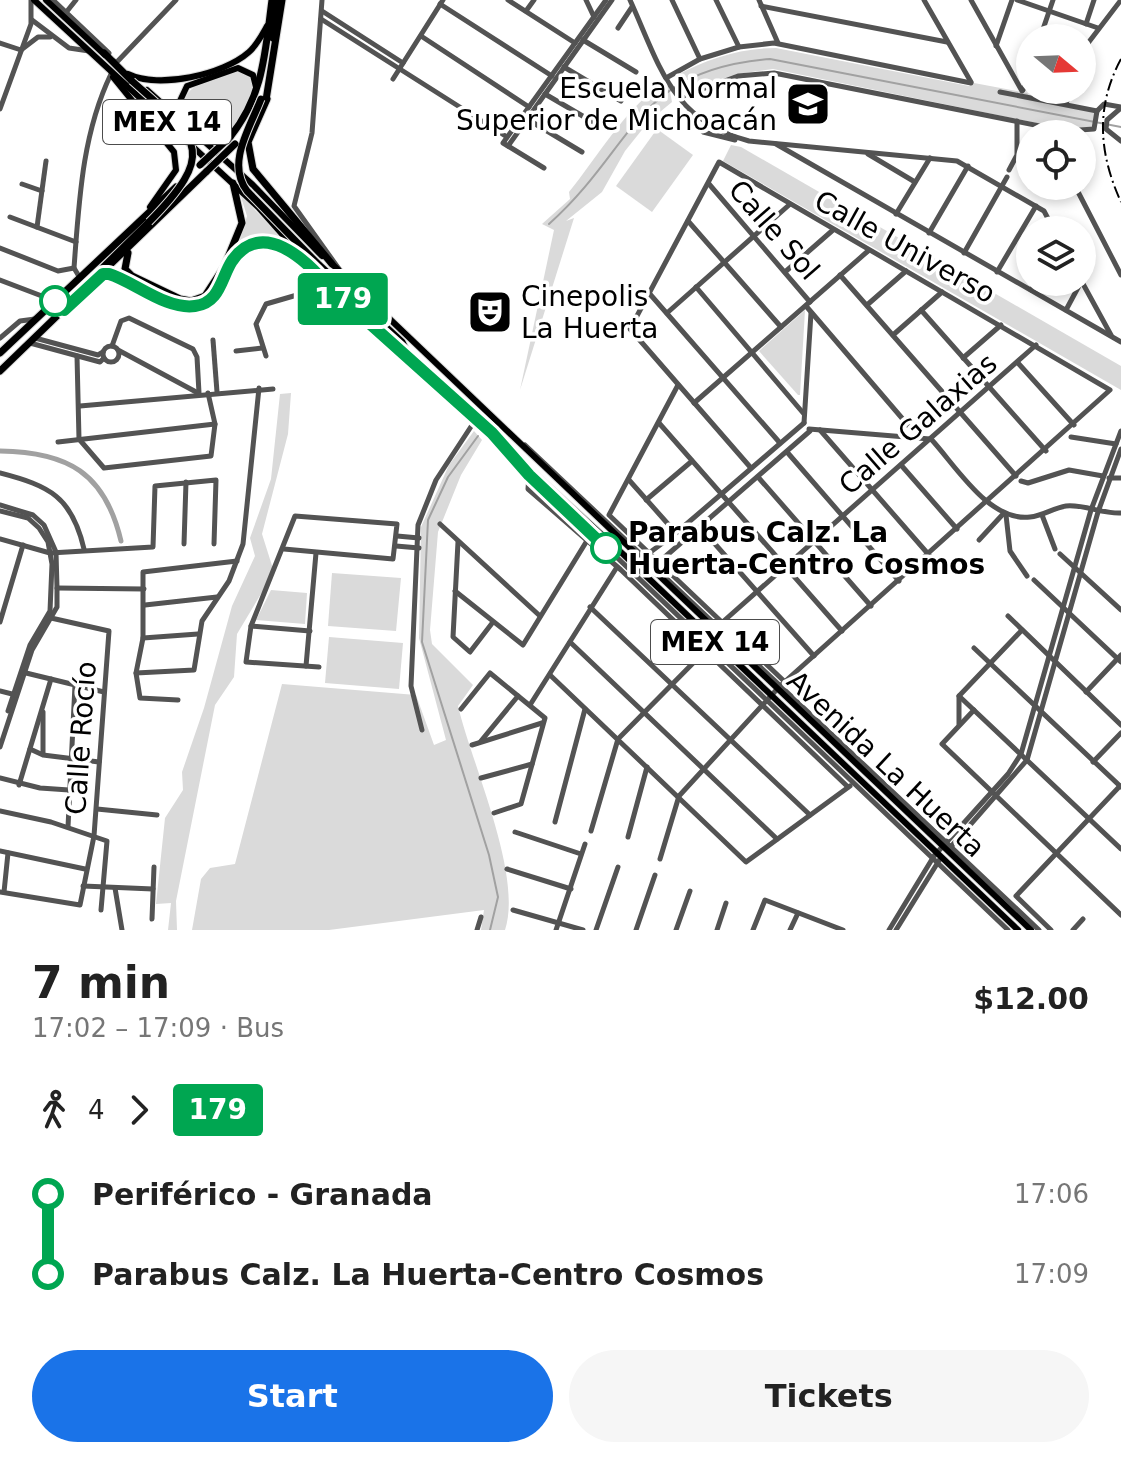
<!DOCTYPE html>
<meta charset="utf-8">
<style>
:root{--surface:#fff;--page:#f6f6f6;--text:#222;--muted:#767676;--accent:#1a73e8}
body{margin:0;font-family:"DejaVu Sans",sans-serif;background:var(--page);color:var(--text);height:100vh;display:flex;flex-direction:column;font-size:30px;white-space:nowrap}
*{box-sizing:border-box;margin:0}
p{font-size:26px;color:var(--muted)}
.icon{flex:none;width:44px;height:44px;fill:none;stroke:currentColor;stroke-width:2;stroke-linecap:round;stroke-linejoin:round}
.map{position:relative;height:930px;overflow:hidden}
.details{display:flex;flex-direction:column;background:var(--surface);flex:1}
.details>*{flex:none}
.badge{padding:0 16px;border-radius:6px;font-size:28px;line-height:52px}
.needle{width:52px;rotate:109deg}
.fabs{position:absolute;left:1016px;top:24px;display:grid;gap:16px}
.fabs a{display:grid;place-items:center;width:80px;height:80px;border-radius:50%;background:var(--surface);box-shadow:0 4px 12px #0003;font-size:40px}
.map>.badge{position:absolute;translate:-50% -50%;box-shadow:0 0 0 4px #fff}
.legs{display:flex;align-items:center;gap:12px;height:88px;padding:0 32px;font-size:26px}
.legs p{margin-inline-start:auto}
.headline{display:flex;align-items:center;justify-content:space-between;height:136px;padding:0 32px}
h1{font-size:44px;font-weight:700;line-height:60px}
.button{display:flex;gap:16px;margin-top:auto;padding:16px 32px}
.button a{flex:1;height:92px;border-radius:48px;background:var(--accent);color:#fff;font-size:32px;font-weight:700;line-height:92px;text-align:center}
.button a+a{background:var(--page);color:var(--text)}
ul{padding:0 32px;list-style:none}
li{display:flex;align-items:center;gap:28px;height:80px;font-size:30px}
li i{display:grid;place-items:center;width:12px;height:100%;margin:0 10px;background:currentColor}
li i::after{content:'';width:20px;height:20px;margin:-10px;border:6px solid;border-radius:50%;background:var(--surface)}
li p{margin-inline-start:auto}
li:first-child i{background:linear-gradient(#0000 50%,currentColor 0)}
li:last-child i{background:linear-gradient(currentColor 50%,#0000 0)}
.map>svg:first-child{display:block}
.green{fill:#dadada}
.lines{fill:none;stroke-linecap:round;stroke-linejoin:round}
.stream{stroke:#a1a1a1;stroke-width:2}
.canal{stroke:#a1a1a1;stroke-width:5}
.major-casing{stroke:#dbdbdb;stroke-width:8}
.highway-casing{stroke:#dbdbdb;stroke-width:9}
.minor{stroke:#535353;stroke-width:5}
.major{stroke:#000;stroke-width:6}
.highway{stroke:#000;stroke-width:7}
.rail{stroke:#000;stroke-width:2;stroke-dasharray:12 4 2 4;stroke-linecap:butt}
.highway-bridge-casing{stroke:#dbdbdb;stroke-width:9;stroke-linecap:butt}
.highway-bridge{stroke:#000;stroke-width:7}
.line-1-casing{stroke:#fff;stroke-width:18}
.line-1{stroke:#00a651;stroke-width:12}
.stop-1-dot{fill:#fff;stroke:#00a651;stroke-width:4}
.labels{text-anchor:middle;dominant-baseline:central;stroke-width:7;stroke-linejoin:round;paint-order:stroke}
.shield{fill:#fff;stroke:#4c4c4c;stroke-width:2}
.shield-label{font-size:26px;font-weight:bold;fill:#000}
.poi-label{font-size:28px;fill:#000;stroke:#fff;text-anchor:end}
.street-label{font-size:28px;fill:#000;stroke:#fff}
.stop-label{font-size:28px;font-weight:bold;fill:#000;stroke:#fff;text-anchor:start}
</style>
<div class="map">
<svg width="1121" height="930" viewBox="0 0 1121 930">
<rect width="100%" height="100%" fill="#fff"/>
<g class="green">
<path d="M776 48 969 86 974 83 1027 93 1030 97 1094 111 1096 120 1093 127 1066 129 773 69 737 74 683 92 675 76C707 59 739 48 776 48Z"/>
<path d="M238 71 251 76C258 96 234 134 215 141L185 109C177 86 220 74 238 71Z"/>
<path d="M668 82 672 102 649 121 625 151 602 192 566 221 574 218 520 390 554 230 542 224 570 199 569 192C595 161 632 97 668 82Z"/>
<path d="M657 129 693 155 652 212 616 186Z"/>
<path d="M731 145 741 147 1121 366V390L723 161Z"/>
<path d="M240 194 283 240 260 239 237 250 247 216Z"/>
<path d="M805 310 800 395H798L759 351Z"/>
<path d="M291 393 288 434 262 534 274 572 237 634 234 677 215 705 176 901 177 930H168L171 903 156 904 165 818 183 790 182 772 204 708 232 606 255 556 250 538 271 479 280 394Z"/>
<path d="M474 431 482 440 461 475 438 532 430 630 432 644 473 685 458 706C472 765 523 875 505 930H481L484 910 329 930H192L201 879 210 868 235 864 282 684 416 695 434 745 446 740 419 638 421 527 449 465Z"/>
<path d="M332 573 401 578 396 631 328 626Z"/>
<path d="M271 590 307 593 305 624 256 620Z"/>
<path d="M329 637 403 643 399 689 325 683Z"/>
</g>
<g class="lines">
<g class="stream">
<path d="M549 224C636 146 634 70 770 59L1121 127"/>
<path d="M478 436 448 477 428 520 422 642 489 855 498 897 490 930"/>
</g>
<path class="canal" d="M0 451C68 452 105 473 121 541"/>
<g class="major-casing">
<g id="major">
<path d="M34 0 258 207 328 286 624 555 1018 930"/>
<path d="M46 0 105 55"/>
<path d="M128 74C159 89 223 75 249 52 257 45 262 35 267 26"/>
<path d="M113 77 174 152 176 170 150 207"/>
<path d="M147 90 253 185 322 256"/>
<path d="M189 122 179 103 187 86 238 68 253 75 256 87"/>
<path d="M331 263 1031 930"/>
</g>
</g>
<g class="highway-casing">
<g id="highway">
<path d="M273 38 277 0"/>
<path d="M104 53 132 81"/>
<path d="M267 99 248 142 253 169 332 264"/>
<path d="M266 100 282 0"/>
<path d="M230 137C264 95 265 52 272 0"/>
<path d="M128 253 125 269 132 276 180 299 191 301 205 296 224 267 242 223 233 183"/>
<path d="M316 262 402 342 413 364"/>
<path d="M103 274C136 271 162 312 196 306 242 298 219 205 306 260"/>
<path d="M72 298 149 222"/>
<path d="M0 353 176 187"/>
<path d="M0 371 207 171"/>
</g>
</g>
<g class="minor">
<path d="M53 0 109 53"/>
<path d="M322 0 312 133 294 206 339 269"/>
<path d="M508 0 575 43"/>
<path d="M586 0 594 17"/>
<path d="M630 0C660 66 671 120 749 141L957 161 1044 211 1054 230"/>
<path d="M672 0 700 59"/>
<path d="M716 0 739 47"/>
<path d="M759 0 778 43"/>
<path d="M924 0 971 82"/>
<path d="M971 0 1022 91"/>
<path d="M1017 0 1098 28"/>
<path d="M440 4 552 76"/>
<path d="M761 6 947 42"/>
<path d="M322 11 403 63"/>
<path d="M526 11 534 0"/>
<path d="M64 15 76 0"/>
<path d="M321 19 507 137"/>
<path d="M32 20 69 48 89 51"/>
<path d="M1086 24 1094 0"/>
<path d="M618 28 632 7"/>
<path d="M421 36 529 107"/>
<path d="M1040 38 1053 0"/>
<path d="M583 40 636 72"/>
<path d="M0 43 21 50"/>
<path d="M996 46 1012 0"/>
<path d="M21 50 38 37H50"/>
<path d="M1082 51 1121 0"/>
<path d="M114 61 115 64 176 0"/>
<path d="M564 67 621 101"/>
<path d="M666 78 700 59 739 47 774 43 971 83"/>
<path d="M393 79 443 0"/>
<path d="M1023 90 1030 68"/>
<path d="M1000 92 1097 111"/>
<path d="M545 94 598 125"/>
<path d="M678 98 738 76 774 73 1065 131 1094 129 1097 111"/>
<path d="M1067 101 1070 90"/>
<path d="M1121 108 1107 120 1106 129 1121 141"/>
<path d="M0 109 31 24V0"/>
<path d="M1097 111 1104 104 1121 107"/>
<path d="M688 113 703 132 735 140"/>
<path d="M527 119 582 152"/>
<path d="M776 144 1121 342"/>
<path d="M508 146 612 0"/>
<path d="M868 154 915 182"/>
<path d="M544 168 503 143 606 0"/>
<path d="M1009 170 1017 155V121"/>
<path d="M22 184 42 191"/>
<path d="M709 184 810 302"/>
<path d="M1075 186 1121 275"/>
<path d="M896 214 930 158"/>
<path d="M10 217 76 242"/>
<path d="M688 221 781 327"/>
<path d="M37 227 46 161"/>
<path d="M929 233 968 166"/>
<path d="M0 248 58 271 74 268"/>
<path d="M964 253 1007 177"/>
<path d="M785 272 833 230"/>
<path d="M997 272 1036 206"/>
<path d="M840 275 1016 476"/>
<path d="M80 278 74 268C79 202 82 134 111 74"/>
<path d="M0 280 55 301 64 310"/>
<path d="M1082 282 1111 335"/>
<path d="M696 287 804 414"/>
<path d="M1031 290 1036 282"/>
<path d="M649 293 780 443"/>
<path d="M867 305 906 271"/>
<path d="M806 306 919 438"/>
<path d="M921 310 1046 451"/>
<path d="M1066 310 1081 282"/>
<path d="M667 313 789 205"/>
<path d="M893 335 942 292"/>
<path d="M0 338 20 321 35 319"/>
<path d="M35 338 98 355 103 352"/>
<path d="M213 340 217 392"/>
<path d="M30 343 100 362 104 358"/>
<path d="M112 346 121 321 129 318 193 349 197 357 199 393"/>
<circle cx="111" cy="354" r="8"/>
<path d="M118 350 198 393"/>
<path d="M236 351 262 348"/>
<path d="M77 356 79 439 104 468 211 456 215 424 208 393"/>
<path d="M266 356 256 324 266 304 328 286"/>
<path d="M963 358 1001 325"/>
<path d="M1018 363 1074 425"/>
<path d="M678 385 609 515 785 682"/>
<path d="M694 403 868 251"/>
<path d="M80 406 273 389"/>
<path d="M659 423 842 631"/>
<path d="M804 423 811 313"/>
<path d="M809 429 930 439"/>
<path d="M820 430 929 555"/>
<path d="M1071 437 1116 444"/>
<path d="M931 439C956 466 989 522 1030 517 1043 516 1053 508 1066 506 1084 504 1102 514 1121 513"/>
<path d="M58 442 215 424"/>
<path d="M525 445 1039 930"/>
<path d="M502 448 1008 930"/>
<path d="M787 452 899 581"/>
<path d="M901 465 957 529"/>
<path d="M0 473C50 486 72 497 84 549"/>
<path d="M529 476 528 489 621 570 848 787"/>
<path d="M758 477 871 606"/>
<path d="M1109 478H1121"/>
<path d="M629 480 676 533"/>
<path d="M1021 481 1028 483 1069 470 1103 476"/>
<path d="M646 500 692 461"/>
<path d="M0 505 33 515 44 525 56 552 57 588V607L32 650 0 747"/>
<path d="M0 511 28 518 39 528 48 542 52 564 50 611 30 645 8 711"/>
<path d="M1006 515 1010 551 1027 576"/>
<path d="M1042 515 1055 549"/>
<path d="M440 524 540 616"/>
<path d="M700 527 814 656"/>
<path d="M397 536 419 538"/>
<path d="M0 539 50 553 153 547 155 486 216 480 214 544"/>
<path d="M979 540 1004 513"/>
<path d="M458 542 453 637 470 652 493 622"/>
<path d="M184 544 186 482"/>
<path d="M396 546 419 548"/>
<path d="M284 549 393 559 397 524 295 516 251 626 246 662 319 667"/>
<path d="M1060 554 1121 610"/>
<path d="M633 565 676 533 804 423"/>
<path d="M638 570 659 562 810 431"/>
<path d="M1034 580 1121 662"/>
<path d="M57 588 144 589"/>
<path d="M455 591 523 645 588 539"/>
<path d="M145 605 217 597"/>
<path d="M590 607 810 815"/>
<path d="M1008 616 1121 725"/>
<path d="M0 622 23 545"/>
<path d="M251 626 310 631"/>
<path d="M717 627 1036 345"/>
<path d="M143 638 198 634"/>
<path d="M570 642 777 839"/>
<path d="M974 648 1121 787"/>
<path d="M306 666 316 553"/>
<path d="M22 672 104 692"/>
<path d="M136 673 194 670 202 621 229 581 243 544 259 388"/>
<path d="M550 675 746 862 850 786"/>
<path d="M0 691 16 695"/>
<path d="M1086 692 1121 655"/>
<path d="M959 696 1121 849"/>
<path d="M178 700 140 698 136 673 143 638V572L237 561"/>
<path d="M530 705 617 567"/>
<path d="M461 709 490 673 545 718 521 804 494 813"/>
<path d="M974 710 942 744 1121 915"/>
<path d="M959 724V696L1022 630"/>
<path d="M422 730 411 686 418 525 436 480 476 419"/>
<path d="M481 741 518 696"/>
<path d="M472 745 542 723"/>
<path d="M30 749 43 755 99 762"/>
<path d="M43 754V712"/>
<path d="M1093 762 1121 733"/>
<path d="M0 778 40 788 69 790"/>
<path d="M481 778 532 764"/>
<path d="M19 785 51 679"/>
<path d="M97 809 157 815"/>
<path d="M0 811 51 822 107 841 101 910"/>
<path d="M555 822 585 709"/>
<path d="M68 827 75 685"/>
<path d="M591 831 618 739 705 651"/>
<path d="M515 832 581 854"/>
<path d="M628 837 647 767"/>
<path d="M949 849 1027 760 1098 512 1121 449"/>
<path d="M0 851 85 869"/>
<path d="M660 859 679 796 780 686 1110 390 719 162 630 329 751 468"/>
<path d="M507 869 571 889"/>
<path d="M83 886 153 889"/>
<path d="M115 888 122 930"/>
<path d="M0 892 80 905 94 836 109 631 51 618"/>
<path d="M4 892 8 853"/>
<path d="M513 910 583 930"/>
<path d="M152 919 154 867"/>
<path d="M477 930 481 917"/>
<path d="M556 930 585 844"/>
<path d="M596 930 618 867"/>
<path d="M636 930 655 875"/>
<path d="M676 930 690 891"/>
<path d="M717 930 726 903"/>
<path d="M753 930 765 900 843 930"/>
<path d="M790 930 798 913"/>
<path d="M889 930 934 856 1008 774 1021 754 1091 510 1121 431"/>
<path d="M896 930 940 859"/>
<path d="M1051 930 1016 896 1120 786"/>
<path d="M1073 930 1083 919"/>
</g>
<use href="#major" class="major"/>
<use href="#highway" class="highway"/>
<path class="rail" d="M1121 59C1095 107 1099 154 1121 202"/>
<g class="highway-bridge-casing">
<g id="highway-bridge">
<path d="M132 81C197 139 220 150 149 222"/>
<path d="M261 99C250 128 226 163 247 191L316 262"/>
<path d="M200 165 230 137"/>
<path d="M207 171 235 144"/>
</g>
</g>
<use href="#highway-bridge" class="highway-bridge"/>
</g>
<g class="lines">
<g class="line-1-casing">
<path id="line-1" d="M55 301 64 310 103 274H109C135 282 166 310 195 306 220 303 221 278 232 261 262 217 307 261 328 286L492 433 529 475 606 548"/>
</g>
<use href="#line-1" class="line-1"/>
</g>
<defs>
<g id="university-square" transform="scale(2.3)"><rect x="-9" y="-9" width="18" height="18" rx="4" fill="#000" stroke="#fff"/><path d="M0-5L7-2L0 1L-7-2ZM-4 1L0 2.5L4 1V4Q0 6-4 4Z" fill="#fff"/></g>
<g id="theatre-square" transform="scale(2.3)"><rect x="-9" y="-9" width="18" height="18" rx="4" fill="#000" stroke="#fff"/><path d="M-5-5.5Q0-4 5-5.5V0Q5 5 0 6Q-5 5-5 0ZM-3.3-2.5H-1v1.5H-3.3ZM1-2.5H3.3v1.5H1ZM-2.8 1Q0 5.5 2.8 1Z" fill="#fff"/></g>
</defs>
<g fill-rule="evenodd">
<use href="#university-square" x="808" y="104"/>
<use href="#theatre-square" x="490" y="312"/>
</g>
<g class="stop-1-dot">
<circle cx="55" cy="301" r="14"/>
<circle cx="606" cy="548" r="14"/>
</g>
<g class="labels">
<g class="shield">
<rect x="103" y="100" width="128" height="44" rx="6"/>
<rect x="651" y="620" width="128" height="44" rx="6"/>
</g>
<g class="shield-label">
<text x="167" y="122">MEX 14</text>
<text x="715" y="642">MEX 14</text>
</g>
<g class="poi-label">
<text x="777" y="88">Escuela Normal<tspan x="777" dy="32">Superior de Michoacán</tspan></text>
<text x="521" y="296" text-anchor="start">Cinepolis<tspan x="521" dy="32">La Huerta</tspan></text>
</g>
<g class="street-label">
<text transform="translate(774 230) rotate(49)">Calle Sol</text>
<text transform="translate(905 247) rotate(29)">Calle Universo</text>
<text transform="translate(918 424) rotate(-41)">Calle Galaxias</text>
<text transform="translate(81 738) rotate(-86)">Calle Rocío</text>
<text transform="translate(886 764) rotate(43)">Avenida La Huerta</text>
</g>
<g class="stop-label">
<text x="628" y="532">Parabus Calz. La<tspan x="628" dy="32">Huerta-Centro Cosmos</tspan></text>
</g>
</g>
</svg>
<div class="fabs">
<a><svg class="needle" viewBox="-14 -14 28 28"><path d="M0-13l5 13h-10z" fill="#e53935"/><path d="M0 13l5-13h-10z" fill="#767676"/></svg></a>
<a><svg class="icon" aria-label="locate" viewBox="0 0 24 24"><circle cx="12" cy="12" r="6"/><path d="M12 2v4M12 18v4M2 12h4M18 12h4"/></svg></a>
<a><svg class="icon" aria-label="layers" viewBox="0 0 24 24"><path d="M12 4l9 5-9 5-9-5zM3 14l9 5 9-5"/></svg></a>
</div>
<b class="badge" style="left:343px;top:299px;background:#00a651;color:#fff">179</b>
</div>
<section class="details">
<div class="headline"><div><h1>7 min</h1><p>17:02 – 17:09 · Bus</p></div><b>$12.00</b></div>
<div class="legs"><svg class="icon" aria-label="walk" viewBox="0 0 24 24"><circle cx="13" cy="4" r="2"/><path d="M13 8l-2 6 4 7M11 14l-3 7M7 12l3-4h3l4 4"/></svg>4<svg class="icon" aria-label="forward" viewBox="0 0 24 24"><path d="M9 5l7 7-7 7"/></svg><b class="badge" style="background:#00a651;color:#fff">179</b></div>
<ul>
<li><i style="color:#00a651"></i><b>Periférico - Granada</b><p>17:06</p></li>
<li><i style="color:#00a651"></i><b>Parabus Calz. La Huerta-Centro Cosmos</b><p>17:09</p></li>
</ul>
<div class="button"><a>Start</a><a>Tickets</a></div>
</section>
